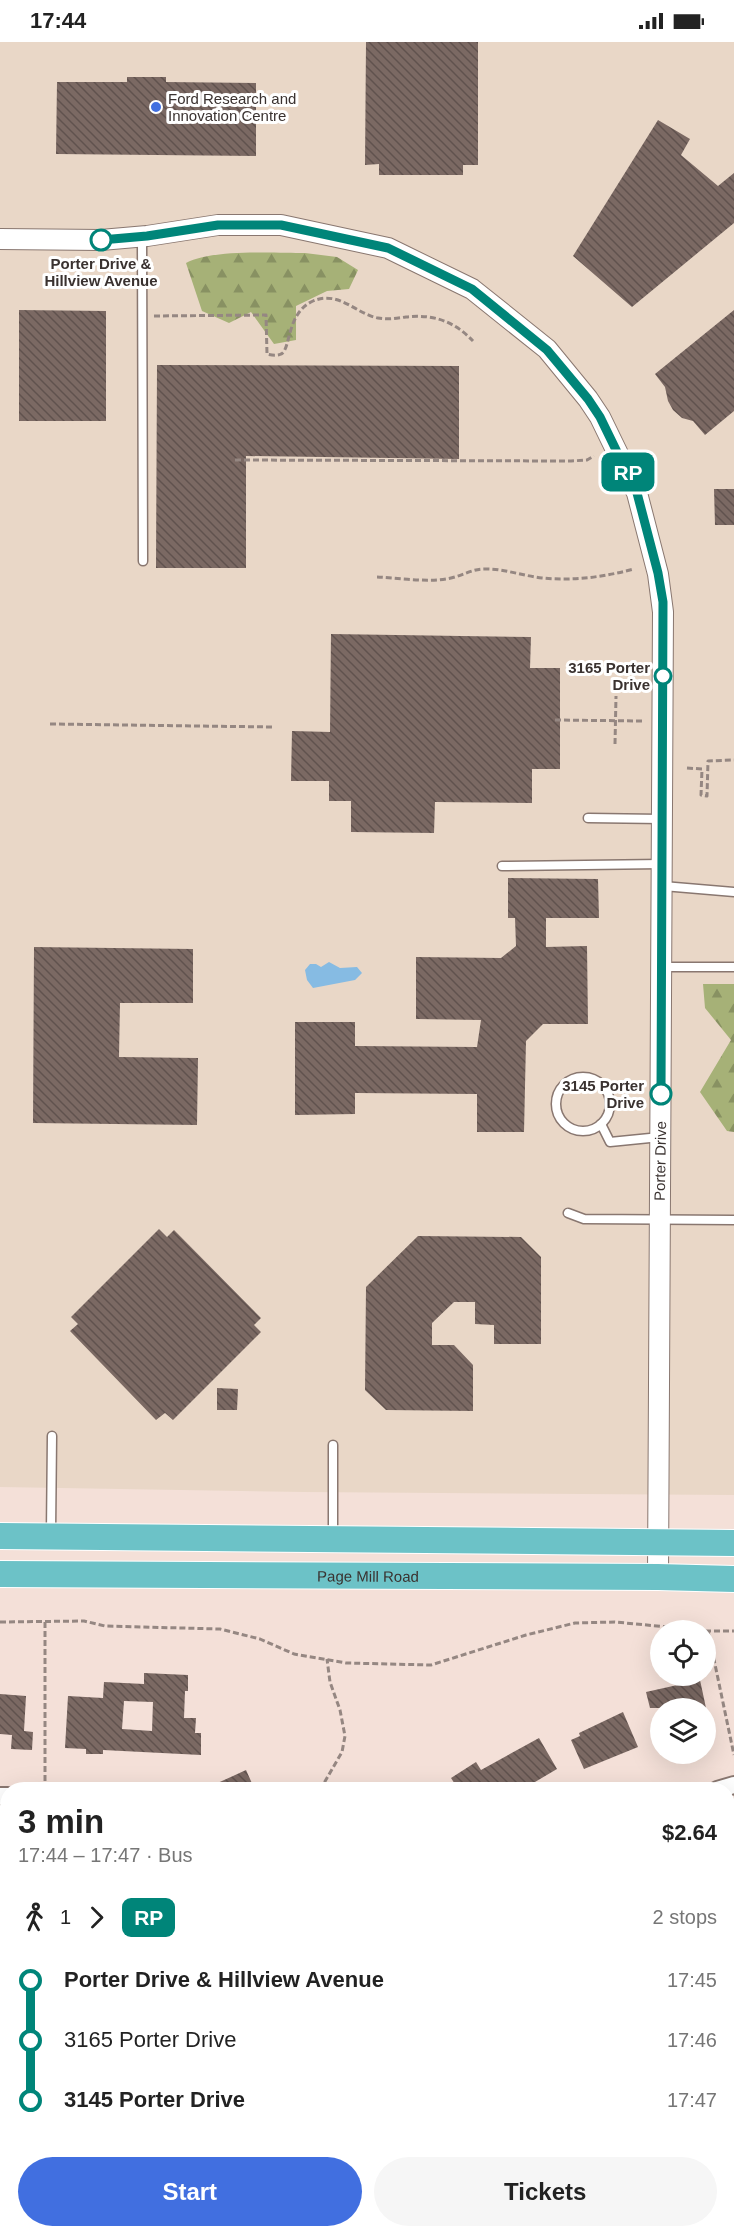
<!DOCTYPE html>
<meta charset="utf-8">
<style>
:root{--surface:#fff;--page:#f6f6f6;--text:#222;--muted:#767676;--accent:#416fe0}
body{margin:0;font-family:Arial,sans-serif;background:var(--page);color:var(--text);height:100vh;display:flex;flex-direction:column;font-size:22px;white-space:nowrap}
*{box-sizing:border-box;margin:0}
p{font-size:20px;color:var(--muted)}
.icon{flex:none;width:33px;height:33px;fill:none;stroke:currentColor;stroke-width:2;stroke-linecap:round;stroke-linejoin:round}
.map{position:relative;flex:1;overflow:hidden}
.sheet{position:absolute;left:0px;top:1740px;width:735px;height:456px;display:flex;flex-direction:column;background:var(--surface);border-radius:24px 24px 0 0;box-shadow:0 6px 24px #0002}
.sheet>*{flex:none}
.badge{padding:0 12px;border-radius:9px;font-size:21px;line-height:39px}
.tools{position:absolute;left:650px;top:1578px;display:grid;gap:12px}
.tools a{display:grid;place-items:center;width:66px;height:66px;border-radius:50%;background:var(--surface);box-shadow:0 6px 24px #0002;font-size:30px}
.map>.badge{position:absolute;translate:-50% -50%;box-shadow:0 0 0 3px #fff}
.legs{display:flex;align-items:center;gap:9px;height:66px;padding:0 18px;font-size:20px}
.legs p{margin-inline-start:auto}
.overview{display:flex;align-items:center;justify-content:space-between;height:102px;padding:0 18px}
h1{font-size:33px;font-weight:700;line-height:45px}
.button{display:flex;gap:12px;margin-top:auto;padding:12px 18px}
.button a{flex:1;height:69px;border-radius:36px;background:var(--accent);color:#fff;font-size:24px;font-weight:700;line-height:69px;text-align:center}
.button a+a{background:var(--page);color:var(--text)}
ul{padding:0 18px;list-style:none}
li{display:flex;align-items:center;gap:21px;height:60px;font-size:22px}
li i{display:grid;place-items:center;width:9px;height:100%;margin:0 8px;background:currentColor}
li i::after{content:'';width:15px;height:15px;margin:-8px;border:4px solid;border-radius:50%;background:var(--surface)}
li p{margin-inline-start:auto}
li:first-child i{background:linear-gradient(#0000 50%,currentColor 0)}
li:last-child i{background:linear-gradient(currentColor 50%,#0000 0)}
.status{display:flex;justify-content:space-between;align-items:center;height:42px;padding:0 30px;background:var(--surface);direction:ltr}
.status svg{height:16px;fill:currentColor}
.map>svg:first-child{display:block}
.commercial{fill:#e9d7c7}
.forest{fill:url(#forest-firs)}
.water{fill:#86bbe3}
.building{fill:url(#building-back-hatch);fill-rule:evenodd}
.lines{fill:none;stroke-linecap:round;stroke-linejoin:round}
.service-casing{stroke:#897770;stroke-width:11}
.minor-casing{stroke:#897770;stroke-width:20}
.tertiary-casing{stroke:#897770;stroke-width:22}
.primary-casing{stroke:#fff;stroke-width:28}
.path{stroke:#958782;stroke-width:3;stroke-dasharray:6 3;stroke-linecap:butt}
.service{stroke:#fff;stroke-width:8}
.minor{stroke:#fff;stroke-width:16}
.tertiary{stroke:#fff;stroke-width:20}
.primary{stroke:#6cc2c7;stroke-width:26}
.line-1-casing{stroke:#fff;stroke-width:14}
.line-1{stroke:#008579;stroke-width:9}
.poi-dot{fill:#416fe0;stroke:#fff;stroke-width:2}
.stop-1-dot{fill:#fff;stroke:#008579;stroke-width:3}
.labels{text-anchor:middle;dominant-baseline:central;stroke-width:6;stroke-linejoin:round;paint-order:stroke}
.poi-label{font-size:15px;fill:#3a3230;stroke:#fff;text-anchor:start}
.stop-label{font-size:15px;font-weight:bold;fill:#3a3230;stroke:#fff;text-anchor:end}
.street-label{font-size:15px;fill:#3a3230;stroke:#fff}
</style>
<div class="status"><b>17:44</b><svg viewBox="0 0 49 12"><path d="M0 12V9h3v3zM5 12V6h3v6zM10 12V3h3v9zM15 12V0h3v12zM26 1h20v11H26zM47 4h2v5h-2z"/></svg></div>
<div class="map">
<svg width="734" height="2196" viewBox="0 0 734 2196">
<defs>
<pattern id="forest-firs" width="22" height="20" patternUnits="userSpaceOnUse" patternTransform="scale(1.5)"><rect width="22" height="20" fill="#a6b177"/><path d="M5 1l3.5 6h-7zM16 11l3.5 6h-7z" fill="#889162"/></pattern>
<pattern id="building-back-hatch" width="6" height="6" patternUnits="userSpaceOnUse" patternTransform="scale(1.5)"><rect width="6" height="6" fill="#7b6963"/><path d="M-1 5l2 2M0 0l6 6M5-1l2 2" fill="none" stroke="#60524e"/></pattern>
</defs>
<rect width="100%" height="100%" fill="#f4e0d8"/>
<path class="commercial" d="M0 0H734V1453L304 1450 0 1445Z"/>
<g class="forest">
<path d="M305 211 337 215 358 228 349 247 327 249 296 264V298L274 302 251 270 229 281 202 269 186 221C211 207 275 211 305 211Z"/>
<path d="M703 942H734V1090L727 1089 700 1050 731 998 705 966Z"/>
</g>
<path class="water" d="M329 920 340 926 357 925 362 931 355 938 313 946 307 938 305 928 310 922H316L321 925Z"/>
<g class="building">
<path d="M366 0H478V123H463V133H379V122L365 123Z"/>
<path d="M127 35H166V40L256 41V114L56 112 57 40H127Z"/>
<path d="M658 78 690 97 681 113 718 144 734 131V181L632 265 573 214Z"/>
<path d="M19 268 106 269V379H19Z"/>
<path d="M734 268V369L705 393 693 379 682 376 673 368 668 359 665 345 655 332Z"/>
<path d="M157 323 459 324V417L246 414V526H156Z"/>
<path d="M714 447H734V483H715Z"/>
<path d="M331 592 531 595 530 626H560V727H532V761L435 760 434 791 351 790V759H329V739H291L292 689 330 690Z"/>
<path d="M508 836 598 837 599 876H546V905L587 904 588 982H543L526 999 524 1090H477V1052L355 1051V1072L295 1073V980H355V1004L477 1005 481 978 416 977V915L501 916 516 904 515 876H508Z"/>
<path d="M34 905 193 907V961H120L119 1015 198 1016 197 1083 33 1081Z"/>
<path d="M159 1187 167 1195 174 1188 261 1276 254 1283 261 1290 173 1378 165 1371 156 1378 70 1289 78 1282 71 1275Z"/>
<path d="M418 1194 521 1195 541 1215V1302H494V1283L475 1282V1260H454L432 1281V1303H454L473 1323V1369L386 1368 365 1348 366 1245Z"/>
<path d="M217 1346 238 1347 237 1368H217Z"/>
<path d="M144 1631 188 1633V1649H185L184 1676H196L195 1691H201V1713L103 1708V1712H86V1707L65 1706 68 1654 103 1656 104 1640 144 1642ZM124 1659 153 1660 152 1689 122 1687Z"/>
<path d="M700 1638 706 1666H650L646 1650Z"/>
<path d="M0 1652 26 1654 24 1689 33 1690 32 1708 11 1707 12 1693 0 1692Z"/>
<path d="M623 1670 638 1705 584 1727 571 1698 580 1694 579 1691Z"/>
<path d="M539 1696 557 1727 535 1740 539 1748H459L451 1736 476 1720 481 1728Z"/>
<path d="M246 1728 255 1748H202L233 1734Z"/>
</g>
<g class="lines">
<g class="service-casing">
<g id="service">
<path d="M142 195 143 519"/>
<path d="M588 776 662 777"/>
<path d="M502 824 662 822"/>
<path d="M663 844 734 850"/>
<path d="M662 925H734"/>
<circle cx="583" cy="1062" r="27"/>
<path d="M601 1082 610 1100 660 1095"/>
<path d="M568 1171 584 1177 734 1178"/>
<path d="M333 1403V1494"/>
<path d="M51 1491 52 1394"/>
</g>
</g>
<g class="minor-casing">
<g id="minor">
<path d="M717 1748 734 1743"/>
<path d="M0 1754H8"/>
<path d="M728 1932 734 1931"/>
<path d="M728 2126 734 2122"/>
<path d="M171 2188 173 2196"/>
<path d="M373 2196 382 2188"/>
<path d="M638 2196 647 2188"/>
</g>
</g>
<g class="tertiary-casing">
<path id="tertiary" d="M0 197 101 198 147 194 218 183H281L388 206 472 247 547 307 588 357 600 375 637 451 658 532 663 570 658 1535"/>
</g>
<g class="primary-casing">
<g id="primary">
<path d="M0 1494 734 1501"/>
<path id="s1" d="M0 1532 658 1535 734 1537"/>
</g>
</g>
<g class="path">
<path d="M154 274 266 273 267 312C271 313 277 314 281 312 291 308 286 271 313 259 339 248 356 272 378 276 388 278 397 276 406 275 433 272 454 279 473 299"/>
<path d="M235 418 571 419 587 418 594 414"/>
<path d="M377 535C401 536 428 541 451 536 464 533 474 526 487 527 505 527 524 534 542 536 573 539 604 535 634 527"/>
<path d="M555 678 643 679"/>
<path d="M50 682 273 685"/>
<path d="M615 702 616 654"/>
<path d="M687 726 702 727 701 753 707 754 708 719 734 718"/>
<path d="M0 1580 84 1579 105 1584 220 1587 260 1597 294 1612 346 1621 431 1623 526 1593 575 1581 615 1580 700 1588"/>
<path d="M45 1580V1748"/>
<path d="M705 1589H734"/>
<path d="M708 1589 734 1713"/>
<path d="M320 1748 342 1710 345 1694 340 1668 330 1640 327 1617"/>
<path d="M728 1883 734 1881"/>
<path d="M402 2188 409 2196"/>
<path d="M28 2196V2188"/>
<path d="M299 2196 308 2188"/>
</g>
<use href="#service" class="service"/>
<use href="#minor" class="minor"/>
<use href="#tertiary" class="tertiary"/>
<use href="#primary" class="primary"/>
</g>
<g class="lines">
<g class="line-1-casing">
<path id="line-1" d="M101 198 147 194 218 183H281L388 206 472 247 547 308 588 357 600 375 637 451 658 531 663 560 661 1052"/>
</g>
<use href="#line-1" class="line-1"/>
</g>
<circle class="poi-dot" cx="156" cy="65" r="6"/>
<g class="stop-1-dot">
<circle cx="101" cy="198" r="10"/>
<circle cx="663" cy="634" r="8"/>
<circle cx="661" cy="1052" r="10"/>
</g>
<g class="labels">
<g class="poi-label">
<text x="168" y="56">Ford Research and<tspan x="168" dy="17">Innovation Centre</tspan></text>
</g>
<g class="stop-label">
<text x="101" y="221" text-anchor="middle">Porter Drive &amp;<tspan x="101" dy="17">Hillview Avenue</tspan></text>
<text x="650" y="625">3165 Porter<tspan x="650" dy="17">Drive</tspan></text>
<text x="644" y="1043">3145 Porter<tspan x="644" dy="17">Drive</tspan></text>
</g>
<g class="street-label">
<text transform="translate(660 1119) rotate(-89)">Porter Drive</text>
<text stroke="none"><textPath href="#s1" startOffset="368">Page Mill Road</textPath></text>
</g>
</g>
</svg>
<div class="tools">
<a><svg class="icon" aria-label="locate" viewBox="0 0 24 24"><circle cx="12" cy="12" r="6"/><path d="M12 2v4M12 18v4M2 12h4M18 12h4"/></svg></a>
<a><svg class="icon" aria-label="layers" viewBox="0 0 24 24"><path d="M12 4l9 5-9 5-9-5zM3 14l9 5 9-5"/></svg></a>
</div>
<b class="badge" style="left:628px;top:430px;background:#008579;color:#fff">RP</b>
<section class="sheet">
<div class="overview"><div><h1>3 min</h1><p>17:44 – 17:47 · Bus</p></div><b>$2.64</b></div>
<div class="legs"><svg class="icon" aria-label="walk" viewBox="0 0 24 24"><circle cx="13" cy="4" r="2"/><path d="M13 8l-2 6 4 7M11 14l-3 7M7 12l3-4h3l4 4"/></svg>1<svg class="icon" aria-label="forward" viewBox="0 0 24 24"><path d="M9 5l7 7-7 7"/></svg><b class="badge" style="background:#008579;color:#fff">RP</b><p>2 stops</p></div>
<ul>
<li><i style="color:#008579"></i><b>Porter Drive &amp; Hillview Avenue</b><p>17:45</p></li>
<li><i style="color:#008579"></i><span>3165 Porter Drive</span><p>17:46</p></li>
<li><i style="color:#008579"></i><b>3145 Porter Drive</b><p>17:47</p></li>
</ul>
<div class="button"><a>Start</a><a>Tickets</a></div>
</section>
</div>
